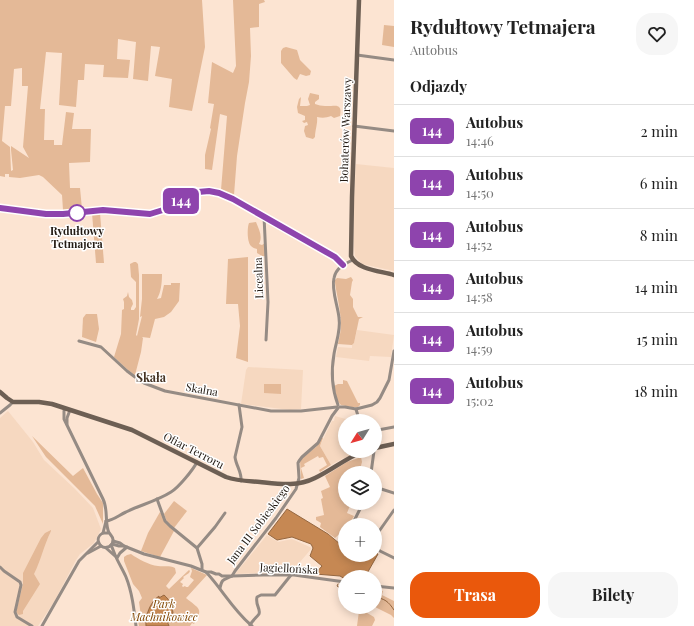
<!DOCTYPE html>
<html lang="pl">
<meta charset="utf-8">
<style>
:root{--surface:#fff;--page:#f6f6f6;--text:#222;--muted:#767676;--line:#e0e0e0;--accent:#ea580c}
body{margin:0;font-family:"Playfair Display",serif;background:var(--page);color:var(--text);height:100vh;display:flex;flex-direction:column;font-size:15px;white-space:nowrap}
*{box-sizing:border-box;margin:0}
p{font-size:13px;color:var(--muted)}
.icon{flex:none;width:22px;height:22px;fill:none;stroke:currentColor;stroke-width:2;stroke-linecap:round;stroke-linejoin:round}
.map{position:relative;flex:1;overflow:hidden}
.sheet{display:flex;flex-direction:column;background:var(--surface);width:300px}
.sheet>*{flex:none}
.badge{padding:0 8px;border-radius:6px;font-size:14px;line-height:26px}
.needle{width:26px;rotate:233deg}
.buttons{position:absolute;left:338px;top:414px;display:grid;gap:8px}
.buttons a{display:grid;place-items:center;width:44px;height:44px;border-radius:50%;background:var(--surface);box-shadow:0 2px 10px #0003;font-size:20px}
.map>.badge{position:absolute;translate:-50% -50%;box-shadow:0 0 0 2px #fff}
h2{padding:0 16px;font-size:15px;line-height:36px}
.round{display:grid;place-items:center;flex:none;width:42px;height:42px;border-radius:16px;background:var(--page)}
.overview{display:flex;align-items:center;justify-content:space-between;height:68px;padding:0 16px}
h1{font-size:19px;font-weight:700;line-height:30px}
.cta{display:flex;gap:8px;margin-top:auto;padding:8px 16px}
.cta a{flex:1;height:46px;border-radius:16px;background:var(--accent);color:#fff;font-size:16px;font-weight:700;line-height:46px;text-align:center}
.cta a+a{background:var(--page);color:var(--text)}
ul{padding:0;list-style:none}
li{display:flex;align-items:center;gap:12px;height:52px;padding:0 16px;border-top:1px solid var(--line)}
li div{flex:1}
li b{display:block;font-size:15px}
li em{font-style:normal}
li .badge{min-width:44px;font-weight:700;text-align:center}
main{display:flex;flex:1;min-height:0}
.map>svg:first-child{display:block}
.built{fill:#f6d8c0}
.green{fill:#e4b997;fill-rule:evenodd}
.water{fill:#c68853;stroke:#956740}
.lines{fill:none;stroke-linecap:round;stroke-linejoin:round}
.stream{stroke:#956740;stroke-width:1}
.street{stroke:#958b84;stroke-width:3}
.secondary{stroke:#6d5f54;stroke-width:4.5}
.line-casing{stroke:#fff;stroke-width:9}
.line{stroke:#8e44ad;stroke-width:6}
.stop-dot{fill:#fff;stroke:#8e44ad;stroke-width:2}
.labels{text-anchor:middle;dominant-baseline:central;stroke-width:3;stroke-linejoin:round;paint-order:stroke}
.street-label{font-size:11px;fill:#221a13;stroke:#fff}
.stop-label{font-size:11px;font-weight:bold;fill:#221a13;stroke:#fff}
.park-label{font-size:11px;font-style:italic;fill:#814600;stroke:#fff}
.neighbourhood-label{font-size:12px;font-weight:bold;fill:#453324;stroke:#fff}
</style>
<main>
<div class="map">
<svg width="394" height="626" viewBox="0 0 394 626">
<rect width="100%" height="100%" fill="#fce4d2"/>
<g class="built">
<path d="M356 164 394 168V271L362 264 355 256 354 246V197Z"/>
<path d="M357 330 394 335 391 357 370 356 369 361 336 357 338 347 352 348V345L354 343Z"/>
<path d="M248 367 303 370 301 409 290 410 241 404 246 370Z"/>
<path d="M8 411 33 442 44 460 75 489 93 508 101 529 94 543 80 554 76 560 54 602 38 626H0V418Z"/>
<path d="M335 416 353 421H345V451H358L344 459 343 458 342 459 331 465 320 446 332 421H334Z"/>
<path d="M267 535 278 542 292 539 312 548 300 562 294 572 235 574 245 562Z"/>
</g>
<g class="green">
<path d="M0 0H202L205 47 192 111 169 107 172 79 155 76 160 47 151 46 148 81 133 79 136 42 118 39 117 59 130 60 128 78 103 77 104 65 85 64 84 80H78L76 107 59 105 62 53 46 52 40 109H45L44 140H54V145H62L66 112 74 113 72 129H91L90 162 69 163 70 188H80L82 209 63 210 62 195 43 177 39 175 20 178 9 177V174H5V177L0 176ZM22 68V86H28L23 147 29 158 11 146V150L13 170 11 171 10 147 2 141 5 106H11L14 69Z"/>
<path d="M233 0H264L265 2 259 4V27L250 28 251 56 249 82 245 103 237 156 234 195 221 190 227 116 220 114 212 170 205 169V155L211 129 210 128 214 104 208 103 212 62 233 73 236 66Z"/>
<path d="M384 25 394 26V47L382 45Z"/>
<path d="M286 47 297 50 300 60 311 71 310 75 306 76 300 74 297 80 294 78 281 63V51L283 48Z"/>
<path d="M310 93 319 95V99L315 102V104C318 105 322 106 325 106 333 107 343 101 340 116L334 118 331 116C326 118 322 118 317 117 318 122 315 131 315 137L313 139 306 137 304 131 305 126 308 125 307 122 304 123 302 121 305 120V116L298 113 297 107 299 99 301 97 300 106H307L310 105 308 99Z"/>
<path d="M92 213H100L104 263H96Z"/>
<path d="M256 222C259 230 263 236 259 244L262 245 265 243 266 256H262L257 253V249C254 248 253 248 251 246 247 242 247 228 249 223Z"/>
<path d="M248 257V362L236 358 240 326 238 304H226L228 259Z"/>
<path d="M134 262H136L138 264 139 275V319L136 335 137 336 142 316 140 317 142 299V274H162C162 283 161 292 157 299L161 298 164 285H171V283H180L179 301 171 312 164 317 155 319 150 338 142 337 143 338 141 352 135 375 128 370 114 357 121 334 122 310 124 309V302L123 299 127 296 128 292 129 297 132 300 133 304 131 308V310H134L136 307V282L131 277 130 264Z"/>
<path d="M351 277 353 280 352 282 350 295 353 299V307L358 317H363L359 319 354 343 352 345 338 344C339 338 341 332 341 325 341 312 337 296 335 283V280L337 278 346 279Z"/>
<path d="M86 314H97L99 329 96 342 82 337 83 318Z"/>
<path d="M343 380 347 381 358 403H360V405L358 407H351L341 405 339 403 337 400 334 386 338 384H343Z"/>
<path d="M264 384H281V394L264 393Z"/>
<path d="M32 436 73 476 83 468 97 494 103 503V524L95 506 46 457Z"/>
<path d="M322 438H323L320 446 331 465 320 472 319 470 327 465 323 457 319 458 318 456 304 464 305 466 301 468 304 478 301 479 300 461 302 458 316 447Z"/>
<path d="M361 457 362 462 359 473H345V503H351L347 513 354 516 349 525H345V529L335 538 320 527 321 523 316 520V517L324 515 321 499 323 498 321 491 330 487 325 476 347 462Z"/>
<path d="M174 501 187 511 174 528 167 522 164 514Z"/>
<path d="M160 512 174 531 160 557 141 551 148 533Z"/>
<path d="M51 530V531C44 545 41 560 34 574L40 584 23 611V614L19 615 16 612 23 584V573L41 538 45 533Z"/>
<path d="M131 554C138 559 149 565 158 566 164 567 169 565 175 568L176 573 166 586 169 589 189 570 190 571 189 573 183 577 184 578 180 582 183 584 182 586 183 587 185 586 186 587H188L194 580 190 577 192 571 191 568 198 571 207 575 186 598C199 609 204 608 194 624L192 623 190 626H139L138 621 141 616 139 602 142 598 139 591 133 584 124 561V557L127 555Z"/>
<path d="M375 589 383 591 382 595 394 601V618L391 615 375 607Z"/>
<path d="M355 607H357L374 617 375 620 372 626H357L359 611Z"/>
</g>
<g class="water">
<path d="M287 509 328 534 340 544 345 539V555H375V552L378 554 365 577H345V579L340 576 315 574 322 566 310 556 313 548 311 544 292 537 277 540 268 534Z"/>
<path d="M164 595C170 600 172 606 173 613 168 616 166 620 169 626H146C145 616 150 602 159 596V598Z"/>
</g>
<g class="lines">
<g class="stream">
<path d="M338 584 337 586 340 588 345 589"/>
<path d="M375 597C385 599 388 601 394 610"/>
</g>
<g class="street">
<path d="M357 55 394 60"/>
<path d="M354 126 394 131"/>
<path d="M0 208 46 214H63L103 210 150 214 163 210 198 192 209 191 219 193 233 199 335 257 343 265"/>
<path d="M264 216 268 302 266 340"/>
<path d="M79 341 101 347 127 371 135 377 144 383 165 391 271 411H301L337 407"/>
<path d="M239 405 242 427 235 457C236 466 242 472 241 481"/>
<path d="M338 405C332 389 331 371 334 354 336 342 341 330 339 318 338 306 331 290 334 278 336 268 344 264 353 260"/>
<path d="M340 407H345L356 409 372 405 377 402 380 398 389 380 394 351"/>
<path d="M65 408 64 411V419L103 499C108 509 105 520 108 530 109 535 114 536 113 541 112 548 102 550 99 543 97 539 99 535 103 533H109"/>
<path d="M356 409 358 416 364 421"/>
<path d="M0 413 10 405 13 402"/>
<path d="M67 424V418L70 410"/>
<path d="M375 429 378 430 394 427"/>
<path d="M371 473 374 451"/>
<path d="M375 487 394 493"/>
<path d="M157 499 165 521 170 526 197 548 202 564V569"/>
<path d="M106 521C114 520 119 515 126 512 140 505 157 501 171 492 178 488 193 470 197 462"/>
<path d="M352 525 363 503"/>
<path d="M103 533 106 521"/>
<path d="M375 537 394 510"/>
<path d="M113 541 120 543 124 546 144 554 191 566 206 572H211L216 574H219L222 576H232L263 575H294L345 582"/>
<path d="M112 544 119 546H124"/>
<path d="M111 545C113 549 114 553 116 557 119 564 123 570 126 577 132 592 134 609 136 626"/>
<path d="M375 547 380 551 394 558"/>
<path d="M106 548 115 556"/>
<path d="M197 548 215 527 225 513"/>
<path d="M88 553 101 546"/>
<path d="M117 558 120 553 127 547"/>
<path d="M0 567 4 571 20 582 21 585 15 612 17 617 32 626"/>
<path d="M206 572C222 589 233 610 252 626"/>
<path d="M232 576 235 571 245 558 276 518 296 489 299 478 298 463 299 461 302 457 318 443 332 416 338 408"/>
<path d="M375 586 394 588"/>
<path d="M220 588C222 578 224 580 232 576"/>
<path d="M250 625C252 621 257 617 259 614 261 609 255 605 257 597L261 595H275L291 575"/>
<path d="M42 626 79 561 98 542"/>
</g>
<g class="secondary">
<path d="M359 0 352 197 351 256C357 270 381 271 394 275"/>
<path d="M0 392 7 398 13 402H39L52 404 132 430 226 477C237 481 248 481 260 482 279 484 297 487 315 478 332 470 346 458 364 451"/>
<path d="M375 448 394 444"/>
</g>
</g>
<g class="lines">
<g class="line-casing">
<path id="line" d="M0 208 46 214H63L103 210 150 214 163 210 198 192 209 191 219 193 233 199 335 257 343 265"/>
</g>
<use href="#line" class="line"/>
</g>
<circle class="stop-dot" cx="77" cy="213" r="8"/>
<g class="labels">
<g class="street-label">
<text transform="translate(345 130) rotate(-88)">Bohaterów Warszawy</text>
<text transform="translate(258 278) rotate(-92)">Licealna</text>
<text transform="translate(202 389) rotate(10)">Skalna</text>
<text transform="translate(194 450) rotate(27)">Ofiar Terroru</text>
<text transform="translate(258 524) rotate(-53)">Jana III Sobieskiego</text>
<text transform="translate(289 568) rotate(3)">Jagiellońska</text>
</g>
<g class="stop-label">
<text x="77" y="230">Rydułtowy<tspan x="77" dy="13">Tetmajera</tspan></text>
</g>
<g class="park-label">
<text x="164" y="603">Park<tspan x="164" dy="13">Machnikowiec</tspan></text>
</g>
<g class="neighbourhood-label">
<text x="151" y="377">Skała</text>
</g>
</g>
</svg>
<div class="buttons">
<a><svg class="needle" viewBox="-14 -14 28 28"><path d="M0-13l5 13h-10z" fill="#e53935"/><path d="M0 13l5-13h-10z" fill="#767676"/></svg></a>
<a><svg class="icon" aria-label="layers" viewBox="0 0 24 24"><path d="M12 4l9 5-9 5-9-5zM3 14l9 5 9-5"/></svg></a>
<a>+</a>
<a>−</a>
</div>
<b class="badge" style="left:181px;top:201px;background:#8e44ad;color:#fff">144</b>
</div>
<section class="sheet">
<div class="overview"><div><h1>Rydułtowy Tetmajera</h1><p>Autobus</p></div><a class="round"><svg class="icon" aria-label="heart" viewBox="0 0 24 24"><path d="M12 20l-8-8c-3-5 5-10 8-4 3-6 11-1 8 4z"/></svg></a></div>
<h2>Odjazdy</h2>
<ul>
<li><span class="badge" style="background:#8e44ad;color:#fff">144</span><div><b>Autobus</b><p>14:46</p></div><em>2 min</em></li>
<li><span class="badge" style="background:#8e44ad;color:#fff">144</span><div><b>Autobus</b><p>14:50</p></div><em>6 min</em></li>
<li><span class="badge" style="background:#8e44ad;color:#fff">144</span><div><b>Autobus</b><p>14:52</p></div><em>8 min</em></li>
<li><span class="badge" style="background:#8e44ad;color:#fff">144</span><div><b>Autobus</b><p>14:58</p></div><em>14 min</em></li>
<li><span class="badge" style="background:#8e44ad;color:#fff">144</span><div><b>Autobus</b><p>14:59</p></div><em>15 min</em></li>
<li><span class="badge" style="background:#8e44ad;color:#fff">144</span><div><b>Autobus</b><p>15:02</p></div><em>18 min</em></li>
</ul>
<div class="cta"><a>Trasa</a><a>Bilety</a></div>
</section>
</main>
